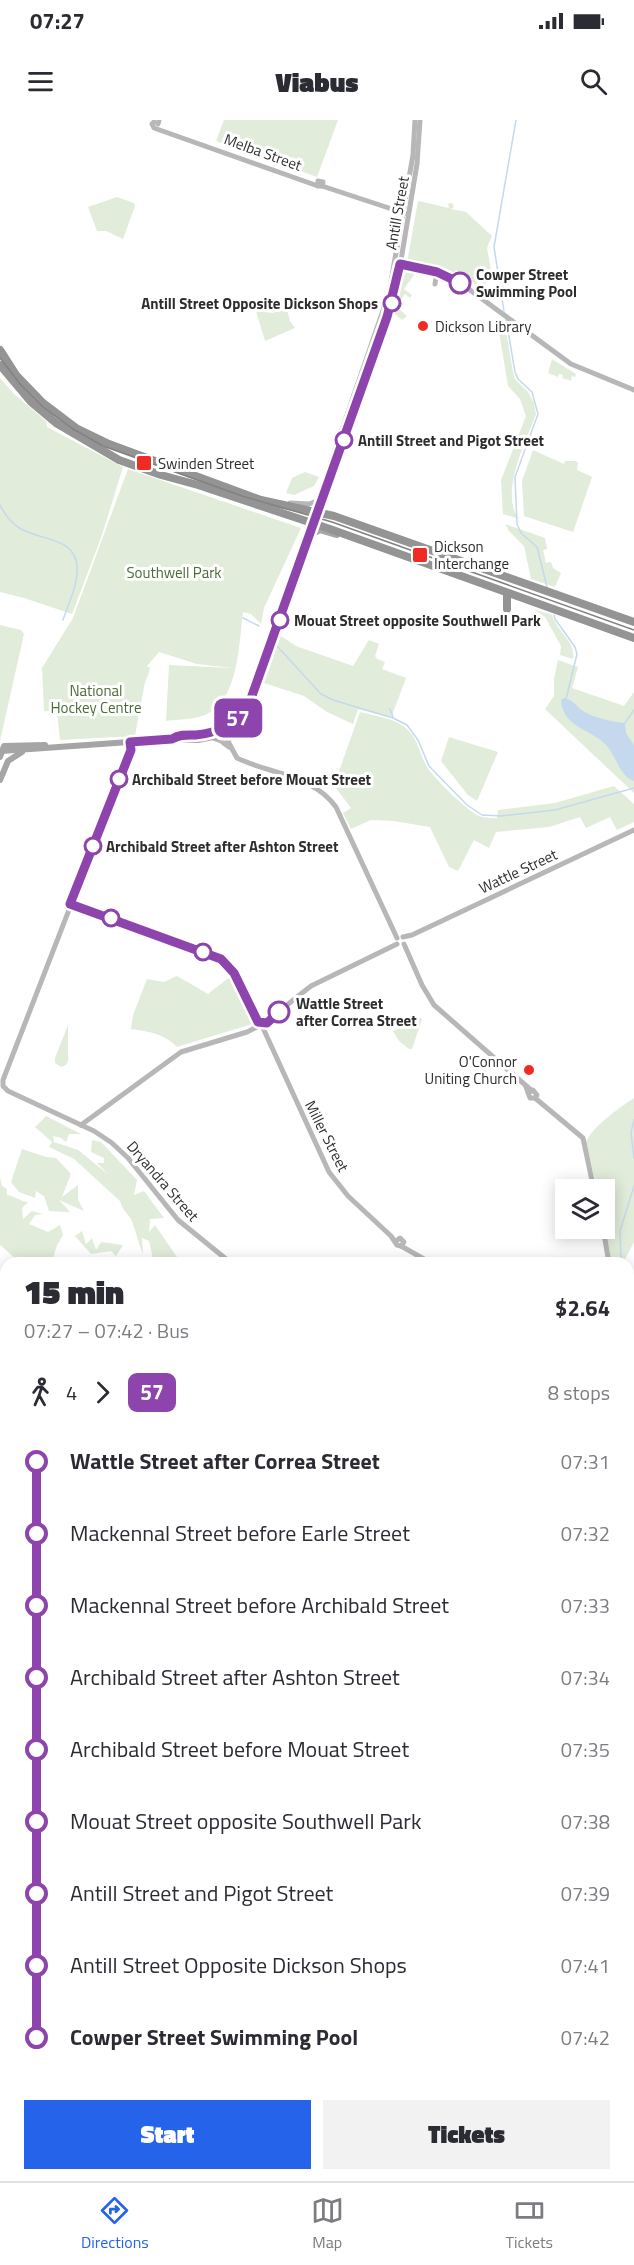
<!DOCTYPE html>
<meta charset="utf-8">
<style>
:root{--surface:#fff;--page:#f2f2f3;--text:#2b2b33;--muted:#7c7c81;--line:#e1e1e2;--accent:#2563eb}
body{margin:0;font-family:"Titillium Web",sans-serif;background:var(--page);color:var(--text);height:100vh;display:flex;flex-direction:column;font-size:22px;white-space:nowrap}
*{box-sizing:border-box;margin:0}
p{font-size:20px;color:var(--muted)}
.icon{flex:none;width:33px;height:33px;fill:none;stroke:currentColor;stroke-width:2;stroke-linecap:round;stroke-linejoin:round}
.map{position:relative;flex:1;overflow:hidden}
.sheet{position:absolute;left:0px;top:1137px;width:634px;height:924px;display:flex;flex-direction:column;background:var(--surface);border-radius:18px 18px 0 0;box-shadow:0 3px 15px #0003}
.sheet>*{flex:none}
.badge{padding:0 12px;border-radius:9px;font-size:21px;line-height:39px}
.controls{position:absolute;left:555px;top:1059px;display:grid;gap:12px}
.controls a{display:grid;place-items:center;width:60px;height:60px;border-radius:0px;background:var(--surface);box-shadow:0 3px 15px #0003;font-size:30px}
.map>.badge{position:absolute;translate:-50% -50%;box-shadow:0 0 0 3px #fff}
.legs{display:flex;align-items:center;gap:9px;height:66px;padding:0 24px;font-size:20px}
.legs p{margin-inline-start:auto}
.head{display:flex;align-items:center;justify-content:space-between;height:102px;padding:0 24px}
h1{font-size:33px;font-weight:800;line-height:45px}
.action{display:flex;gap:12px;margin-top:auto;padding:12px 24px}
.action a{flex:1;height:69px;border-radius:0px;background:var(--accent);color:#fff;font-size:24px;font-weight:800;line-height:69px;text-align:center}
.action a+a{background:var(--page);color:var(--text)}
ul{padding:0 24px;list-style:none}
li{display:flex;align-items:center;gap:21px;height:72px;font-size:22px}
li i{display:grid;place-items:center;width:9px;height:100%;margin:0 8px;background:currentColor}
li i::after{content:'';width:15px;height:15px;margin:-8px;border:4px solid;border-radius:50%;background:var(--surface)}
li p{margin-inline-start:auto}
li:first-child i{background:linear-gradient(#0000 50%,currentColor 0)}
li:last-child i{background:linear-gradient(currentColor 50%,#0000 0)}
.status{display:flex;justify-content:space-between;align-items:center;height:42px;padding:0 30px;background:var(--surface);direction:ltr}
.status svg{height:16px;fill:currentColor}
header{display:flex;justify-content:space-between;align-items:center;height:78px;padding:0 24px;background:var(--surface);font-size:27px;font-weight:800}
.tab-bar{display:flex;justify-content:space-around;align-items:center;height:84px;border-top:2px solid var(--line);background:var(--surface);font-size:16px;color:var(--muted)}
.tab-bar a{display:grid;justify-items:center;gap:3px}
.tab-bar .current{color:var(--accent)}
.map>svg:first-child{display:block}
.green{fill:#e2ecda}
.water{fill:#c4d9ed}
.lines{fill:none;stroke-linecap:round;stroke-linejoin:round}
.stream{stroke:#c4d9ed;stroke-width:1.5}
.secondary{stroke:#b7b7b7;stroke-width:5}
.primary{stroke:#a5a5a5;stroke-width:6}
.highway{stroke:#949494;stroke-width:8}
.tram{stroke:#828282;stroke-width:1.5}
.line-1-casing{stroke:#fff;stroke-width:14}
.line-1{stroke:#8e44ad;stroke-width:9}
.stop-1-dot{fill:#fff;stroke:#8e44ad;stroke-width:3}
.poi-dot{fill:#f02b24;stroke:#fff;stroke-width:2}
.labels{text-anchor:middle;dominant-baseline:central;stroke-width:6;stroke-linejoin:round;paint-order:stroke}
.street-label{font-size:15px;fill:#2d2d2d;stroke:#fff}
.stop-label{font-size:15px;font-weight:bold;fill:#2d2d2d;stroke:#fff;text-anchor:start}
.poi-label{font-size:15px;fill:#2d2d2d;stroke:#fff;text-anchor:start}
.park-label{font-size:15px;fill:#4b6b38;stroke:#fff}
</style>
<div class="status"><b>07:27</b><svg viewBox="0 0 49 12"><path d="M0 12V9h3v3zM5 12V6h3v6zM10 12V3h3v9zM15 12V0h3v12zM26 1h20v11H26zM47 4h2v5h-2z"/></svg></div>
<header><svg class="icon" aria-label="menu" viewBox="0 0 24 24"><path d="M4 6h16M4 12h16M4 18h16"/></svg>Viabus<svg class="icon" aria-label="search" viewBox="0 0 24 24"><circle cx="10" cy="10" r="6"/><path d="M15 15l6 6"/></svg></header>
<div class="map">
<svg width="634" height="2061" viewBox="0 0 634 2061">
<rect width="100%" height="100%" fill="#fff"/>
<g class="green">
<path d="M224 0H338L317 57 216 21Z"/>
<path d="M117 77 134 83 135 86 123 119 106 111H97L88 87Z"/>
<path d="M418 81 449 88 448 84 452 83 454 87 451 89 466 92 492 116 487 128 492 155 482 169 456 150 452 155 407 143Z"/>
<path d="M406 151 416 152 404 169 412 175 410 178 405 174 400 181 403 184 399 189 407 196 402 200 394 193 398 181 404 152Z"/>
<path d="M286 186 290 201 295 208 265 221 256 191 273 193Z"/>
<path d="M500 197 504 200 513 252 515 259 528 272 534 283 536 294C526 321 499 374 519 399L503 394 501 360 526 296 520 279 508 266 497 200Z"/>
<path d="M552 239 576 254 575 257 572 256 571 261 562 258 563 255 559 254 558 257 548 253Z"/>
<path d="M0 258 13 273 46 301 47 307 123 347 101 418 72 494 24 478 0 472Z"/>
<path d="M533 330 564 344 565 341H576L578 343 577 350 592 357 573 412 524 396 522 361Z"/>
<path d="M128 349 301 408 264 488 261 504 251 494 243 492C239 522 239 579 207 594 195 600 179 599 166 601L169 545 233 548 197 544 159 532 147 546 150 548C149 555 145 560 144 567 141 583 138 599 135 616L60 620 57 592 44 591 42 548 73 498Z"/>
<path d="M305 352 319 357 314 366 294 375 286 373 292 358Z"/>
<path d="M505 404 545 418 547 429 543 430 546 443 551 442 553 448 561 453 555 467 531 459 524 426 509 411Z"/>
<path d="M534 489 552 495C557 512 576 521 573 539L560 535 561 526 545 497Z"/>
<path d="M0 505 21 510 24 514 0 621Z"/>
<path d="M281 516 296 526 353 546 369 520 379 524 375 536 377 539 385 542 382 549 406 558 391 598 358 589 353 604 327 592 304 576 264 563Z"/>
<path d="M558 540 578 547 572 568 624 586 634 572V673L545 589 554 576V559Z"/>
<path d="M360 592C374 596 396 598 407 609 417 618 420 634 426 645 431 656 469 692 479 696 486 698 491 698 497 698L498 690 555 683 614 666 634 684V702L617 710 610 697 586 708 580 697 549 707 496 712 489 728 474 720 458 751 449 747 430 707 393 701 371 700 351 709 343 693 351 688 336 668H333Z"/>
<path d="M449 617 498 632 477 681 468 675 441 641Z"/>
<path d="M177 856 208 874 231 856 253 900 252 904 177 927C163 913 150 912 131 909L133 895 147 859 164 862Z"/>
<path d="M420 898 422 899 412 929H409L399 921 393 911Z"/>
<path d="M68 905V941L66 945 61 947 55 943V938Z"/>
<path d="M634 978V1122L623 1143H610L604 1108V1070L597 1069 586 1022C593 1006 619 988 634 978Z"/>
<path d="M46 996 81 1014H69L66 1022 61 1018 53 1016 54 1022 78 1030 109 1055 97 1043H104V1038L91 1032 92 1020 101 1022 137 1060 134 1075 144 1071 164 1098 150 1099 149 1112 155 1105 181 1143H154L149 1121 142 1118 143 1134C138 1123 136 1112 132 1101 129 1094 123 1092 120 1081L74 1039 49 1027 52 1022 35 1007Z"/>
<path d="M22 1029 46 1037 56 1038 71 1054 62 1077 78 1065V1080L84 1091 59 1080 70 1092 49 1091 44 1076 36 1071 35 1078 19 1072 11 1062Z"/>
<path d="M0 1057 2 1066 7 1069V1075C15 1076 19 1081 28 1082L22 1088 23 1099 32 1091 43 1094 35 1095 29 1104 48 1112 60 1105 63 1115 57 1125 52 1142H64L63 1143H22C15 1140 7 1130 0 1125Z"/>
<path d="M82 1111 86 1124 92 1118 96 1130 101 1122 123 1125 116 1136 111 1131 91 1134 75 1116Z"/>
<path d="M6 1301V1401L0 1409V1301Z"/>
<path d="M634 1426V1602L629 1612 628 1427Z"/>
<path d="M6 1733V1777L0 1779V1739Z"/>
<path d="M634 1817V2061H581L582 2055H628V1842Z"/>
<path d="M0 1849 4 1851 6 1873 2 1874 3 1884 6 1885V1898L0 1900Z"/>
<path d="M6 2038V2055H99L93 2061H0V2044Z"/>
<path d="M238 2055H277L280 2061H239Z"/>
<path d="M311 2055H484L480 2061H315Z"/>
<path d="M520 2055H566L564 2061H518Z"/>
</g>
<path class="water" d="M564 578C574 580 576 586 583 591 595 598 612 602 625 603L626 613 634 625V661C620 657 616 635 606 625 590 608 563 608 561 580Z"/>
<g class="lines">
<g class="stream">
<path d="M504 191 494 127 516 0"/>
<path d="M506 199 515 252 518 259 532 272 538 294 515 357 517 404 521 413 537 427 547 467"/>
<path d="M0 385C5 395 12 404 21 409 42 421 78 417 77 450 77 467 68 485 63 500"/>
<path d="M554 495 555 499 575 527 577 534 566 579"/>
<path d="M243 498 259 506"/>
<path d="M276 525 321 574 333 580 393 598 407 605 418 620 429 646 467 685 482 695 501 696 555 690 634 668"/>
<path d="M390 589 393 597"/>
<path d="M625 603 634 590"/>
<path d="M634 1000 631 1013 634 1038"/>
<path d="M621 1143 620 1111 634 1066"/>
<path d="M628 1190 634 1196"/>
<path d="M628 1347 634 1337"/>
<path d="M0 1464 6 1466"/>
<path d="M628 1982 630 1986 628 1989"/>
<path d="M628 1996 631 2005 628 2026"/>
<path d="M608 2061 609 2055"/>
</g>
<g class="secondary">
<path d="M154 2 152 4 154 8 318 66"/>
<path d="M158 4 159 0"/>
<path d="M318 61 323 62 322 66H318Z"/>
<path d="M322 66 407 94"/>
<path d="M397 144 432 150 455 159 571 244 634 270"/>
<path d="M432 150 436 157 435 164"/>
<path d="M290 383 309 384 317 381"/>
<path d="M314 391 389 173 413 35 415 0"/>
<path d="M319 392 385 203 397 164 417 44 420 0"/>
<path d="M224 614 237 638C270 654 313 655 336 687L397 818"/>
<path d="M213 618 221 621 229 627"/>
<path d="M130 622 131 630 3 960V966L8 971 94 1011 112 1023 128 1038 178 1100 231 1143"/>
<path d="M228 623 230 617 246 597"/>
<path d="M70 784 221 839 234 853 258 902"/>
<path d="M403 817 412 815 634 710"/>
<path d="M404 824 422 865 434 885 531 970"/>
<path d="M263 904 311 866 397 824"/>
<path d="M263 908 329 1052 348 1076 391 1116 397 1125 401 1126 404 1122 400 1118 396 1121"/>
<path d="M526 967 530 978H535L537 975 533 970 528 973"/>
<path d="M535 978 583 1018 594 1070"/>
<path d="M81 1005 181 932 247 912 257 907"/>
<path d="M603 1108 609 1143"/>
<path d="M401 1126 431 1143"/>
<path d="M628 1206 634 1208"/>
<path d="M628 1357 634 1348"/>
<path d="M628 1368 634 1358"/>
<path d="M628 1413 634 1412"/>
</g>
<g class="primary">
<path d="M310 416 320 410 337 415"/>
<path d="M285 482 298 450"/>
<path d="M172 619C179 615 187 615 195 615 218 614 234 604 247 586"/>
<path d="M2 631 172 619 198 620 218 616 233 609 246 595 274 519 284 488 286 471 310 403"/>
<path d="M0 637 4 626 45 625"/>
<path d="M0 660 8 641 22 632"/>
<path d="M628 1621 634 1610"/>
<path d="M628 1632 634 1621"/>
<path d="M486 2061 490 2055"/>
<path d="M508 2061 512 2055"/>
</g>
<g class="highway">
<path d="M0 230 16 255 43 283 76 308 109 324 261 380 334 396 634 502"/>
<path d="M0 245 31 282 56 303 119 340 161 355 198 365 330 409 634 518"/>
<path d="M507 473V489"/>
<path d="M0 1256 6 1258"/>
<path d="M0 1269 6 1271"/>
<path d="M0 1276 6 1278"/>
<path d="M287 2055 290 2061"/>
<path d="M293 2055 296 2061"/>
<path d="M302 2055 305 2061"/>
<path d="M309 2055 313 2061"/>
</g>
<path class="tram" d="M0 238 21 265 43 287 73 309 103 326 242 376 332 402 634 510"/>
</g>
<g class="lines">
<g class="line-1-casing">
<path id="line-1" d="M279 892 267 903 258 902 234 853 221 839 70 784 131 630 130 622 172 619C180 614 188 615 196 615 220 613 235 602 249 584L387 197 400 144 437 152 460 163"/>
</g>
<use href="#line-1" class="line-1"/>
</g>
<g class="stop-1-dot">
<circle cx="460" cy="163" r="10"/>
<circle cx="392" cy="183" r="8"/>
<circle cx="344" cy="320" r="8"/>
<circle cx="280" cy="500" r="8"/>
<circle cx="119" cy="659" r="8"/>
<circle cx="93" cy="726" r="8"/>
<circle cx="111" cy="798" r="8"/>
<circle cx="203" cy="832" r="8"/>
<circle cx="279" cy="892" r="10"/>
</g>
<g class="poi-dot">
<circle cx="423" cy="206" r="6"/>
<rect x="136" y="335" width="16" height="16" rx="3"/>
<rect x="412" y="427" width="16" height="16" rx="3"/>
<circle cx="529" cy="950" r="6"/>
</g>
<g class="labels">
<g class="street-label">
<text transform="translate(263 32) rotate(20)">Melba Street</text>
<text transform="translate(397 93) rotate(-80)">Antill Street</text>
<text transform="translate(518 751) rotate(-25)">Wattle Street</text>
<text transform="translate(327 1016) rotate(63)">Miller Street</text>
<text transform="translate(163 1061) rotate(49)">Dryandra Street</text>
</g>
<g class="stop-label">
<text x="476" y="154">Cowper Street<tspan x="476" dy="17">Swimming Pool</tspan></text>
<text x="378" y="183" text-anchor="end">Antill Street Opposite Dickson Shops</text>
<text x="358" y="320">Antill Street and Pigot Street</text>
<text x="294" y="500">Mouat Street opposite Southwell Park</text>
<text x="132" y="659">Archibald Street before Mouat Street</text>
<text x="106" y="726">Archibald Street after Ashton Street</text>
<text x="296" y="883">Wattle Street<tspan x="296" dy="17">after Correa Street</tspan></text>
</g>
<g class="poi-label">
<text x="435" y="206">Dickson Library</text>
<text x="158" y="343">Swinden Street</text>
<text x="434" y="426">Dickson<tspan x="434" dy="17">Interchange</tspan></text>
<text x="517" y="941" text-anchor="end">O'Connor<tspan x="517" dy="17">Uniting Church</tspan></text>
</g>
<g class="park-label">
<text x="174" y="452">Southwell Park</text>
<text x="96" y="570">National<tspan x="96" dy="17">Hockey Centre</tspan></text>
</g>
</g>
</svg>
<div class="controls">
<a><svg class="icon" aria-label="layers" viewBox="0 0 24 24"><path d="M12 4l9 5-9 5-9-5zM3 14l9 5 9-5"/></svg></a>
</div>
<b class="badge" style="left:238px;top:598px;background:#8e44ad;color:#fff">57</b>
<section class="sheet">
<div class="head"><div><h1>15 min</h1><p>07:27 – 07:42 · Bus</p></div><b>$2.64</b></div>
<div class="legs"><svg class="icon" aria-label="walk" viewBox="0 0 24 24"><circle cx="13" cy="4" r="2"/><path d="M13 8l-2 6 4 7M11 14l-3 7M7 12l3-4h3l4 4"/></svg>4<svg class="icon" aria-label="forward" viewBox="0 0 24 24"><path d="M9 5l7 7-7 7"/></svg><b class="badge" style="background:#8e44ad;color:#fff">57</b><p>8 stops</p></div>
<ul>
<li><i style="color:#8e44ad"></i><b>Wattle Street after Correa Street</b><p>07:31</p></li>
<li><i style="color:#8e44ad"></i><span>Mackennal Street before Earle Street</span><p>07:32</p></li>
<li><i style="color:#8e44ad"></i><span>Mackennal Street before Archibald Street</span><p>07:33</p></li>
<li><i style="color:#8e44ad"></i><span>Archibald Street after Ashton Street</span><p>07:34</p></li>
<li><i style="color:#8e44ad"></i><span>Archibald Street before Mouat Street</span><p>07:35</p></li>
<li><i style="color:#8e44ad"></i><span>Mouat Street opposite Southwell Park</span><p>07:38</p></li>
<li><i style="color:#8e44ad"></i><span>Antill Street and Pigot Street</span><p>07:39</p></li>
<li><i style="color:#8e44ad"></i><span>Antill Street Opposite Dickson Shops</span><p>07:41</p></li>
<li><i style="color:#8e44ad"></i><b>Cowper Street Swimming Pool</b><p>07:42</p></li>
</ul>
<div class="action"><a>Start</a><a>Tickets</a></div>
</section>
</div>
<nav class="tab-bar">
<a class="current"><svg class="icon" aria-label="directions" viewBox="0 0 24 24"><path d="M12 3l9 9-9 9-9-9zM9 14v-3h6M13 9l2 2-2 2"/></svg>Directions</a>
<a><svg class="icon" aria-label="map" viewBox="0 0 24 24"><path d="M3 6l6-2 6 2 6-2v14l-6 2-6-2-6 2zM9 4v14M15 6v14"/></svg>Map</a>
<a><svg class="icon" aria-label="tickets" viewBox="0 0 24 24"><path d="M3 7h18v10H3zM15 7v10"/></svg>Tickets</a>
</nav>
